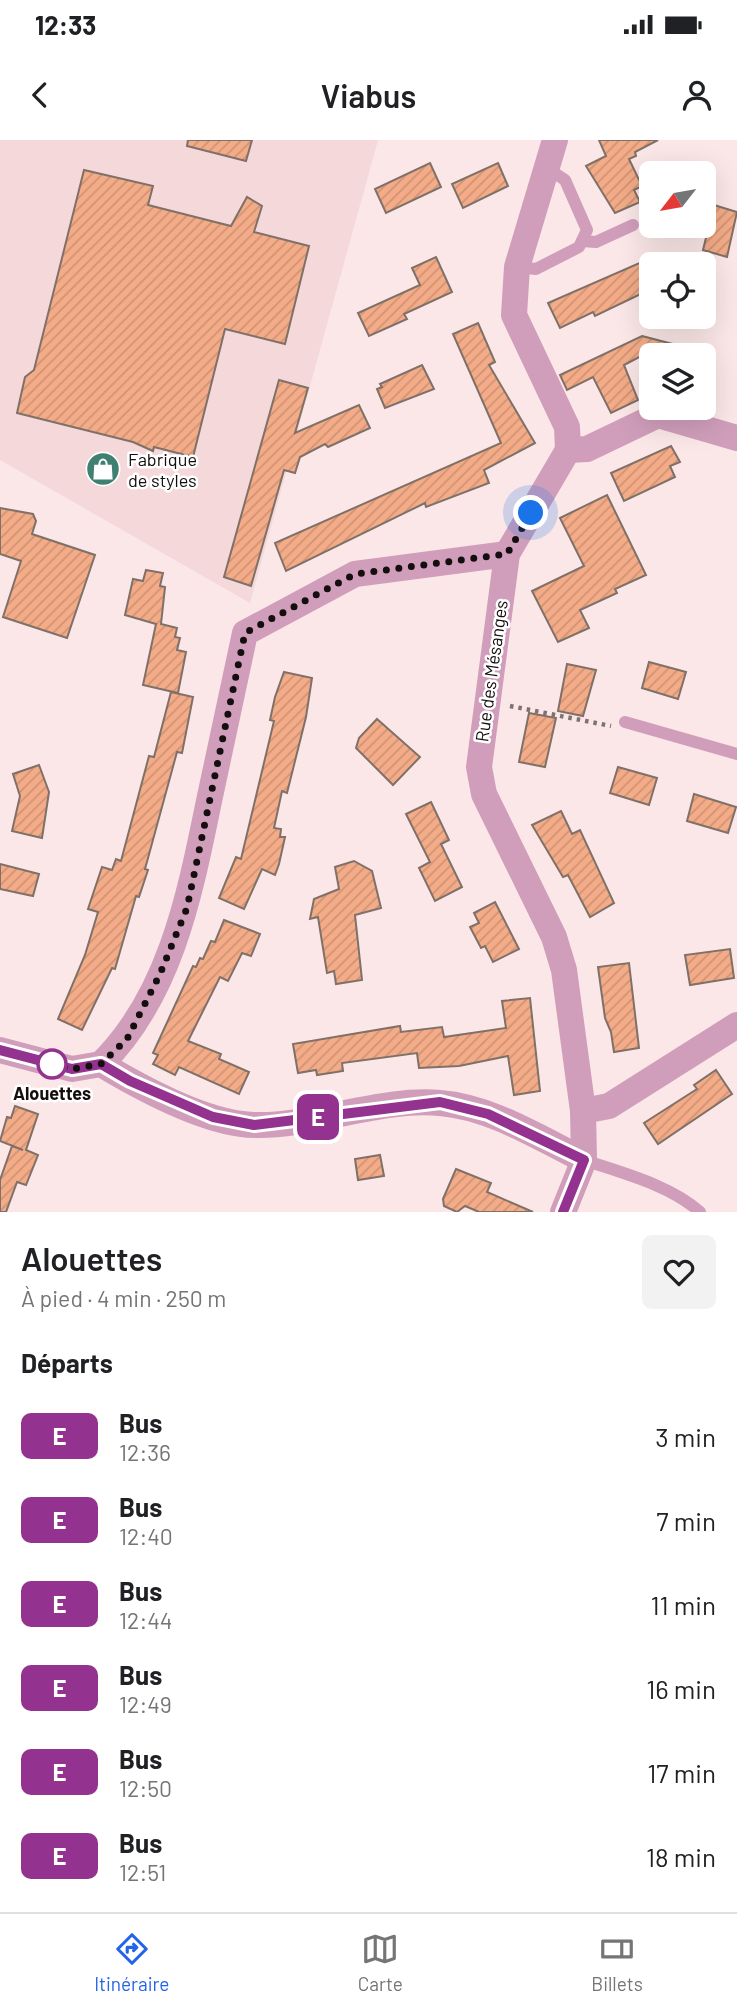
<!DOCTYPE html>
<html lang="fr">
<meta charset="utf-8">
<style>
:root{--surface:#fff;--page:#f2f2f2;--text:#202124;--muted:#757577;--line:#e0e0e0;--accent:#2563eb}
body{margin:0;font-family:Barlow,sans-serif;background:var(--page);color:var(--text);height:100vh;display:flex;flex-direction:column;font-size:26px;white-space:nowrap}
*{box-sizing:border-box;margin:0}
p{font-size:23px;color:var(--muted)}
.icon{flex:none;width:38px;height:38px;fill:none;stroke:currentColor;stroke-width:2;stroke-linecap:round;stroke-linejoin:round}
.map{position:relative;height:1072px;overflow:hidden}
.side{display:flex;flex-direction:column;background:var(--surface);flex:1}
.side>*{flex:none}
.badge{padding:0 14px;border-radius:10px;font-size:24px;line-height:46px}
.needle{width:46px;rotate:239deg}
.buttons{position:absolute;left:639px;top:21px;display:grid;gap:14px}
.buttons a{display:grid;place-items:center;width:77px;height:77px;border-radius:10px;background:var(--surface);box-shadow:0 7px 28px #0002;font-size:35px}
.you{position:absolute;width:35px;height:35px;margin:-18px;border:5px solid #fff;border-radius:50%;background:#1a73e8;box-shadow:0 0 0 10px #1a73e833}
.map>.badge{position:absolute;translate:-50% -50%;box-shadow:0 0 0 4px #fff}
h2{padding:0 21px;font-size:26px;line-height:63px}
.round{display:grid;place-items:center;flex:none;width:74px;height:74px;border-radius:10px;background:var(--page)}
.overview{display:flex;align-items:center;justify-content:space-between;height:119px;padding:0 21px}
h1{font-size:33px;font-weight:600;line-height:52px}
ul{padding:0;list-style:none}
li{display:flex;align-items:center;gap:21px;height:84px;padding:0 21px}
li div{flex:1}
li b{display:block;font-size:26px}
li em{font-style:normal}
li .badge{min-width:77px;font-weight:700;text-align:center}
.status{display:flex;justify-content:space-between;align-items:center;height:49px;padding:0 35px;background:var(--surface);direction:ltr}
.status svg{height:19px;fill:currentColor}
header{display:flex;justify-content:space-between;align-items:center;height:91px;padding:0 21px;background:var(--surface);font-size:32px;font-weight:600}
.tabs{display:flex;justify-content:space-around;align-items:center;height:98px;border-top:2px solid var(--line);background:var(--surface);font-size:19px;color:var(--muted)}
.tabs a{display:grid;justify-items:center;gap:4px}
.tabs .on{color:var(--accent)}
.map>svg:first-child{display:block}
.built{fill:#f5d8d9}
.building{fill:url(#building-hatch);stroke:#7f7068;stroke-width:2}
.lines{fill:none;stroke-linecap:round;stroke-linejoin:round}
.path{stroke:#7e7172;stroke-width:4.5;stroke-dasharray:3.5 5;stroke-linecap:butt}
.service{stroke:#d09ebb;stroke-width:12}
.minor{stroke:#d09ebb;stroke-width:26}
.line-casing{stroke:#fff;stroke-width:16}
.line{stroke:#93338f;stroke-width:10}
.walk{stroke:#150e0e;stroke-width:7;stroke-dasharray:0 12.6}
.stop-dot{fill:#fff;stroke:#93338f;stroke-width:3.5}
.labels{text-anchor:middle;dominant-baseline:central;stroke-width:5;stroke-linejoin:round;paint-order:stroke}
.poi-label{font-size:18px;fill:#150e0e;stroke:#fff;text-anchor:start}
.street-label{font-size:18px;fill:#150e0e;stroke:#fff}
.stop-label{font-size:18px;font-weight:bold;fill:#150e0e;stroke:#fff}
</style>
<div class="status"><b>12:33</b><svg viewBox="0 0 49 12"><path d="M0 12V9h3v3zM5 12V6h3v6zM10 12V3h3v9zM15 12V0h3v12zM26 1h20v11H26zM47 4h2v5h-2z"/></svg></div>
<header><svg class="icon" aria-label="back" viewBox="0 0 24 24"><path d="M15 5l-7 7 7 7"/></svg>Viabus<svg class="icon" aria-label="person" viewBox="0 0 24 24"><circle cx="12" cy="8" r="4"/><path d="M4 21q1-7 8-7t8 7"/></svg></header>
<div class="map">
<svg width="737" height="1072" viewBox="0 0 737 1072">
<defs>
<pattern id="building-hatch" width="6" height="6" patternUnits="userSpaceOnUse" patternTransform="scale(1.75)"><rect width="6" height="6" fill="#f4ac88"/><path d="M-1 1l2-2M0 6l6-6M5 7l2-2" fill="none" stroke="#d09374"/></pattern>
</defs>
<rect width="100%" height="100%" fill="#fbe7e8"/>
<path class="built" d="M0 0H378L250 463 0 320Z"/>
<g class="building">
<path d="M188 0H252L246 21 187 6Z"/>
<path d="M599 0H658L635 12 636 16 629 19 642 46 634 50 640 62 615 73 586 26 606 16Z"/>
<path d="M430 23 441 47 386 73 375 49Z"/>
<path d="M498 23 508 46 463 68 452 44Z"/>
<path d="M84 30 153 46 148 65 231 86 247 57 262 66 254 92 309 106 285 204 225 189 193 317 154 307 153 311 133 302 17 273 25 237 34 230Z"/>
<path d="M714 65 737 72 727 117 703 110Z"/>
<path d="M436 117 452 152 404 174 407 179 369 196 358 173 420 145 412 128Z"/>
<path d="M651 118V149L595 176 593 172 560 188 548 163Z"/>
<path d="M478 183 495 222 489 225 535 303 484 330 489 343 426 367 425 363 286 431 275 403 501 303 453 194Z"/>
<path d="M642 196 692 209 691 215H643L624 225 638 260 611 273 593 237 567 250 560 235Z"/>
<path d="M422 225 434 249 385 268 377 249 382 247 380 244Z"/>
<path d="M279 240 308 248 295 293 359 265 370 288 328 307 325 304 300 317 295 333 284 330 251 446 224 437Z"/>
<path d="M671 306 680 322 670 326 675 337 624 361 611 333Z"/>
<path d="M607 355 646 435 615 449 617 453 580 470 589 488 558 502 532 451 584 426 560 378Z"/>
<path d="M0 368 33 374 36 381 32 394 95 415 67 498 3 477 21 421 0 414Z"/>
<path d="M146 430 163 433 160 446 165 447 161 484 177 488 175 497 180 498 177 510 186 512 178 553 143 545 156 484 125 475 133 439 143 441Z"/>
<path d="M649 522 686 532 678 559 642 548Z"/>
<path d="M567 524 596 530 583 576 558 571Z"/>
<path d="M284 532 312 538 306 577 287 653 282 651 274 688 281 689 280 697H285L279 724 275 735 262 729 244 769 219 758 236 717 241 719 274 581 270 580 275 557Z"/>
<path d="M171 552 193 557 182 613 177 612 145 729 148 730 139 757 136 756 115 829 112 828 82 890 58 879 85 815 98 772 88 769 102 727 112 730 116 719 121 721 149 616 154 617Z"/>
<path d="M529 573 556 578 545 627 519 622Z"/>
<path d="M377 579 420 617 393 645 356 608 359 598Z"/>
<path d="M39 625 49 652 42 698 12 691 20 656 13 634Z"/>
<path d="M618 627 657 638 649 665 610 653Z"/>
<path d="M694 654 736 667 728 693 687 681Z"/>
<path d="M431 662 449 700 441 704 462 747 435 761 419 728 430 722 406 674Z"/>
<path d="M561 671 572 694 580 690 614 763 590 777 568 735 563 737 532 685Z"/>
<path d="M354 721 372 731 381 768 355 775 362 840 336 844 334 831 327 833 318 777 310 779 314 759 339 749 335 727Z"/>
<path d="M0 724 39 734 33 756 0 749Z"/>
<path d="M495 762 519 809 493 822 485 806 481 808 470 787 479 783 474 773Z"/>
<path d="M224 780 260 794 251 816 242 813 228 841 220 837 188 901 221 914 219 919 249 932 239 954 179 927 175 935 153 924 158 915 153 913 193 826 196 827 200 818 203 819 211 801 215 802Z"/>
<path d="M730 809 734 838 690 845 685 815Z"/>
<path d="M629 823 639 908 614 912 611 892 605 878 598 827Z"/>
<path d="M530 858 540 951 514 955 508 916 459 926 419 928 417 913 342 923 343 931 317 935 316 930 298 933 293 904 400 886 401 892 442 887 444 897 506 888 502 861Z"/>
<path d="M716 930 732 954 658 1004 644 983 697 949 694 945Z"/>
<path d="M15 966 38 974 26 1010 38 1015 26 1045 17 1042 6 1072H0V1040L12 1006 23 1010 0 1001 7 977 11 978Z"/>
<path d="M380 1015 384 1036 358 1040 355 1019Z"/>
<path d="M456 1029 491 1043 487 1052 533 1072H479L465 1066 457 1072 444 1066 443 1059Z"/>
</g>
<g class="lines">
<path class="path" d="M510 566 611 586"/>
<g class="service">
<path d="M582 101 596 102 633 85"/>
<path d="M517 127 536 129 579 107 587 90 565 40 547 28"/>
<path d="M625 582 737 614"/>
<path d="M584 1020C622 1033 670 1045 700 1072"/>
</g>
<g class="minor">
<path d="M555 0 517 127 514 175 567 287 568 310 507 414 479 627 484 654 554 797 564 830 583 971 584 1020 563 1072"/>
<path d="M568 310 587 309 658 275 737 298"/>
<path d="M0 910 72 929 101 924C141 948 207 984 254 985 311 987 384 957 440 963 491 967 539 998 584 1020"/>
<path d="M101 924C171 855 190 753 209 661 221 605 233 549 245 493L355 434 507 414"/>
<path d="M583 971 609 966 737 885"/>
</g>
</g>
<g class="lines">
<g class="line-casing">
<path id="line" d="M0 910 72 929 101 924 130 941 213 977 254 985 440 962 488 974 584 1020 563 1072"/>
</g>
<use href="#line" class="line"/>
<path class="walk" d="M52 924 72 929 101 924 127 899 160 834 187 768 245 493 355 434 507 414 531 373"/>
</g>
<defs>
<g id="shop-disc" transform="scale(1.75)"><circle r="9.5" fill="#3f8070" stroke="#fff"/><path d="M-5-2.5h2.3a2.7 3.5 0 0 1 5.4 0H5L5.5 6h-11ZM-1.5-2.5h3a1.5 2.3 0 0 0-3 0Z" fill="#fff"/></g>
</defs>
<g fill-rule="evenodd">
<use href="#shop-disc" x="103" y="329"/>
</g>
<circle class="stop-dot" cx="52" cy="924" r="14"/>
<g class="labels">
<g class="poi-label">
<text x="128" y="319">Fabrique<tspan x="128" dy="21">de styles</tspan></text>
</g>
<g class="street-label">
<text transform="translate(491 531) rotate(-82)">Rue des Mésanges</text>
</g>
<g class="stop-label">
<text x="52" y="953">Alouettes</text>
</g>
</g>
</svg>
<div class="buttons">
<a><svg class="needle" viewBox="-14 -14 28 28"><path d="M0-13l5 13h-10z" fill="#e53935"/><path d="M0 13l5-13h-10z" fill="#757577"/></svg></a>
<a><svg class="icon" aria-label="locate" viewBox="0 0 24 24"><circle cx="12" cy="12" r="6"/><path d="M12 2v4M12 18v4M2 12h4M18 12h4"/></svg></a>
<a><svg class="icon" aria-label="layers" viewBox="0 0 24 24"><path d="M12 4l9 5-9 5-9-5zM3 14l9 5 9-5"/></svg></a>
</div>
<div class="you" style="left:531px;top:373px"></div>
<b class="badge" style="left:318px;top:977px;background:#93338f;color:#fff">E</b>
</div>
<section class="side">
<div class="overview"><div><h1>Alouettes</h1><p>À pied · 4 min · 250 m</p></div><a class="round"><svg class="icon" aria-label="heart" viewBox="0 0 24 24"><path d="M12 20l-8-8c-3-5 5-10 8-4 3-6 11-1 8 4z"/></svg></a></div>
<h2>Départs</h2>
<ul>
<li><span class="badge" style="background:#93338f;color:#fff">E</span><div><b>Bus</b><p>12:36</p></div><em>3 min</em></li>
<li><span class="badge" style="background:#93338f;color:#fff">E</span><div><b>Bus</b><p>12:40</p></div><em>7 min</em></li>
<li><span class="badge" style="background:#93338f;color:#fff">E</span><div><b>Bus</b><p>12:44</p></div><em>11 min</em></li>
<li><span class="badge" style="background:#93338f;color:#fff">E</span><div><b>Bus</b><p>12:49</p></div><em>16 min</em></li>
<li><span class="badge" style="background:#93338f;color:#fff">E</span><div><b>Bus</b><p>12:50</p></div><em>17 min</em></li>
<li><span class="badge" style="background:#93338f;color:#fff">E</span><div><b>Bus</b><p>12:51</p></div><em>18 min</em></li>
</ul>
</section>
<nav class="tabs">
<a class="on"><svg class="icon" aria-label="directions" viewBox="0 0 24 24"><path d="M12 3l9 9-9 9-9-9zM9 14v-3h6M13 9l2 2-2 2"/></svg>Itinéraire</a>
<a><svg class="icon" aria-label="map" viewBox="0 0 24 24"><path d="M3 6l6-2 6 2 6-2v14l-6 2-6-2-6 2zM9 4v14M15 6v14"/></svg>Carte</a>
<a><svg class="icon" aria-label="tickets" viewBox="0 0 24 24"><path d="M3 7h18v10H3zM15 7v10"/></svg>Billets</a>
</nav>
